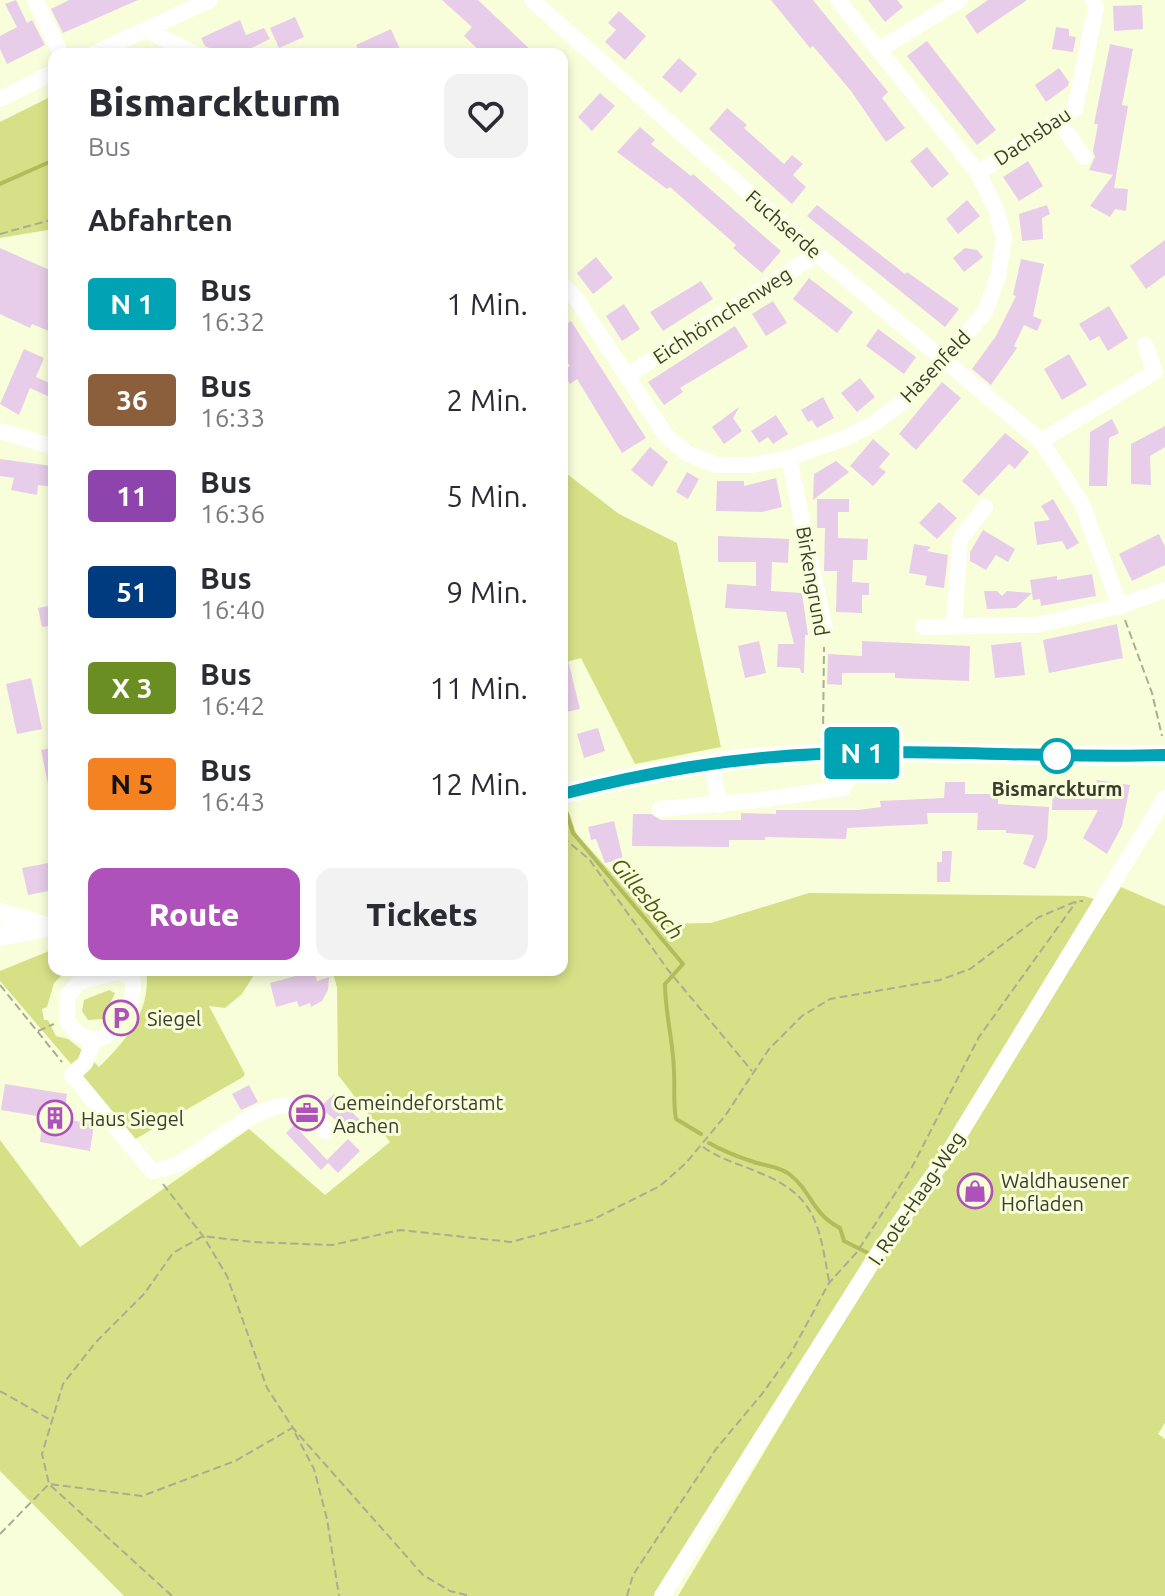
<!DOCTYPE html>
<html lang="de">
<meta charset="utf-8">
<style>
:root{--surface:#fff;--page:#f2f2f3;--text:#2b2b33;--muted:#7c7c81;--accent:#af51ba}
body{margin:0;font-family:Ubuntu,sans-serif;background:var(--page);color:var(--text);height:100vh;display:flex;flex-direction:column;font-size:30px;white-space:nowrap}
*{box-sizing:border-box;margin:0}
p{font-size:26px;color:var(--muted)}
.icon{flex:none;width:44px;height:44px;fill:none;stroke:currentColor;stroke-width:2;stroke-linecap:round;stroke-linejoin:round}
.map{position:relative;flex:1;overflow:hidden}
.side{position:absolute;left:48px;top:48px;width:520px;height:928px;display:flex;flex-direction:column;background:var(--surface);border-radius:16px;box-shadow:0 4px 12px #0003}
.side>*{flex:none}
.badge{padding:0 16px;border-radius:6px;font-size:28px;line-height:52px}
.map>.badge{position:absolute;translate:-50% -50%;box-shadow:0 0 0 4px #fff}
h2{padding:0 40px;font-size:30px;line-height:72px}
.round{display:grid;place-items:center;flex:none;width:84px;height:84px;border-radius:16px;background:var(--page)}
.head{display:flex;align-items:center;justify-content:space-between;height:136px;padding:0 40px}
h1{font-size:38px;font-weight:800;line-height:60px}
.cta{display:flex;gap:16px;margin-top:auto;padding:16px 40px}
.cta a{flex:1;height:92px;border-radius:16px;background:var(--accent);color:#fff;font-size:32px;font-weight:800;line-height:92px;text-align:center}
.cta a+a{background:var(--page);color:var(--text)}
ul{padding:0;list-style:none}
li{display:flex;align-items:center;gap:24px;height:96px;padding:0 40px}
li div{flex:1}
li b{display:block;font-size:30px}
li em{font-style:normal}
li .badge{min-width:88px;font-weight:700;text-align:center}
.map>svg:first-child{display:block}
.green{fill:#d6e187}
.lines{fill:none;stroke-linecap:round;stroke-linejoin:round}
.stream{stroke:#b1bc5d;stroke-width:4}
.building{fill:#e7cde9}
.path{stroke:#a9ad93;stroke-width:2;stroke-dasharray:8 4;stroke-linecap:butt}
.minor{stroke:#fff;stroke-width:16}
.major{stroke:#fff;stroke-width:20}
.line-casing{stroke:#fff;stroke-width:18}
.line{stroke:#00a3b4;stroke-width:12}
.stop-dot{fill:#fff;stroke:#00a3b4;stroke-width:4}
.labels{text-anchor:middle;dominant-baseline:central;stroke-width:6;stroke-linejoin:round;paint-order:stroke}
.street-label{font-size:20px;fill:#3a3c2e;stroke:#f8feda}
.stop-label{font-size:20px;font-weight:bold;fill:#3a3c2e;stroke:#f8feda}
.poi-label{font-size:20px;fill:#3a3c2e;stroke:#f8feda;text-anchor:start}
.water-label{font-size:22px;font-style:italic;fill:#515710;stroke:#f8feda}
</style>
<div class="map">
<svg width="1165" height="1596" viewBox="0 0 1165 1596">
<rect width="100%" height="100%" fill="#f8feda"/>
<g class="green">
<path d="M54 95V229L0 238V122Z"/>
<path d="M562 470 619 514 677 543 721 747 635 764 581 658 562 663Z"/>
<path d="M569 812 576 833 657 924 711 923 809 893 1084 896 1094 899 959 1127 656 1596H124L0 1471V1140L80 1247 249 1129 325 1195 390 1142 338 1075 337 987 332 970H562V813Z"/>
<path d="M1121 887 1165 906V1423L1158 1434 1165 1439V1596H678L884 1252 967 1132Z"/>
<path d="M54 949V970H67L54 983 47 1007 42 1009 44 1020H48L56 1036 68 1039 82 1050 83 1055 71 1064 0 981V971Z"/>
<path d="M146 970H257L242 994 225 1008 209 1006 245 1074 243 1077 132 1141 81 1076 94 1062 99 1067C126 1041 152 1010 146 970Z"/>
<path d="M109 990 115 993 103 1019 88 1020 82 1011 84 1000Z"/>
</g>
<g class="lines">
<g class="stream">
<path d="M0 184 54 160"/>
<path d="M566 811 573 833 683 964 665 984C665 1014 674 1044 674 1074 675 1090 673 1103 676 1119L701 1134"/>
<path d="M709 1143C723 1151 738 1157 754 1162 765 1166 779 1166 789 1174 812 1191 810 1212 840 1228L844 1241 872 1255"/>
</g>
</g>
<g class="building">
<path d="M16 0 27 23 32 20 45 45 7 64 0 49V36L17 27 5 4Z"/>
<path d="M69 0H138L63 33 51 9Z"/>
<path d="M442 0H478L535 54H483L464 36 472 27Z"/>
<path d="M771 0H813L888 92 882 98 905 128 886 142 851 91 813 46 810 48Z"/>
<path d="M868 0H897L903 7 885 22Z"/>
<path d="M988 0H1027L977 34 965 16Z"/>
<path d="M1142 5 1143 29 1114 31 1113 6Z"/>
<path d="M619 11 646 36 625 60 605 42 616 30 608 23Z"/>
<path d="M295 17 304 37 279 48 270 28Z"/>
<path d="M240 20 246 35 264 28 270 39 239 54H223L205 46 201 38Z"/>
<path d="M1056 27 1069 29V36L1076 37 1073 52 1052 49Z"/>
<path d="M391 29 402 54H360L356 45Z"/>
<path d="M927 41 996 130 977 145 907 56Z"/>
<path d="M1110 44 1133 49 1122 105 1128 106 1114 188 1128 189 1126 211 1115 209 1110 217 1090 206 1113 175 1089 170 1095 157 1093 151 1098 124H1094Z"/>
<path d="M679 58 697 74 681 93 662 77Z"/>
<path d="M1059 68 1069 82 1068 86 1046 102 1035 85Z"/>
<path d="M600 93 615 106 592 131 578 117Z"/>
<path d="M727 108 747 125 744 128 784 164 792 155 803 164 793 175 806 187 792 204 709 129Z"/>
<path d="M640 127 655 140 651 144 691 176 693 174 781 251 762 273 733 248 736 245 670 187 667 189 617 152Z"/>
<path d="M927 147 949 174 932 188 910 161Z"/>
<path d="M1028 161 1043 186 1019 201 1003 177Z"/>
<path d="M967 200 980 216 958 234 946 219Z"/>
<path d="M817 205 905 274 907 272 959 309 945 327 807 216Z"/>
<path d="M1047 205 1050 214 1042 218 1043 239 1022 241 1019 214Z"/>
<path d="M1165 240V275L1146 289 1130 266Z"/>
<path d="M0 248 54 272V333L32 324 30 328 0 314Z"/>
<path d="M965 248 977 250 983 257 964 272 953 258Z"/>
<path d="M596 257 613 278 593 294 577 273Z"/>
<path d="M1021 259 1044 264 1033 316 1042 320 1037 331 1024 325 1014 346 1017 348 991 385 972 369 996 336 1016 296 1013 295Z"/>
<path d="M809 278 853 312 837 333 793 299Z"/>
<path d="M701 281 713 299 663 331 650 312Z"/>
<path d="M773 301 787 323 766 336 752 314Z"/>
<path d="M624 304 640 329 622 341 606 316Z"/>
<path d="M1109 306 1128 338 1108 351 1099 336 1090 341 1079 324Z"/>
<path d="M571 321 646 438 622 453 577 379 570 384 562 372 570 366 562 354V327Z"/>
<path d="M735 326 748 347 680 388 683 392 664 405 648 382Z"/>
<path d="M878 329 916 357 904 374 866 346Z"/>
<path d="M24 349 44 358 36 377 54 385V399L30 388 19 415 0 404Z"/>
<path d="M1069 354 1087 385 1062 400 1044 369Z"/>
<path d="M860 378 875 397 857 412 841 393Z"/>
<path d="M942 382 961 398 916 450 899 434Z"/>
<path d="M823 397 834 418 817 428 812 420 808 422 801 410Z"/>
<path d="M739 407 733 418 742 431 724 444 712 427Z"/>
<path d="M776 415 788 434 773 444 768 437 759 443 751 431Z"/>
<path d="M1112 419 1119 433 1109 438 1107 486H1089L1090 432Z"/>
<path d="M1165 426V447L1150 456 1151 485 1131 484V444Z"/>
<path d="M1005 433 1029 452 1015 469 1009 464 979 496 962 481Z"/>
<path d="M873 439 890 454 879 467 886 472 873 486 850 466Z"/>
<path d="M650 447 668 462 652 487 631 470Z"/>
<path d="M0 459 52 466 54 487 38 485 37 495 11 490 14 478 0 476Z"/>
<path d="M836 461 849 472 813 500 814 474Z"/>
<path d="M687 472 699 479 688 499 676 492Z"/>
<path d="M776 478 782 507 762 512 716 511 717 481H744V486Z"/>
<path d="M817 499H849V512H838V538L868 539 867 560H853L852 582 869 583V595H862V613L836 612 837 571H824L825 528H817Z"/>
<path d="M1053 499 1079 543 1067 550 1062 541 1037 545 1034 522 1050 520 1041 506Z"/>
<path d="M939 502 957 518 937 539 919 523Z"/>
<path d="M983 530 1015 549 1008 562 996 555 986 570 970 561V552Z"/>
<path d="M1159 534 1165 547V565L1132 581 1119 554Z"/>
<path d="M718 536 789 539 788 563 772 562 771 591 802 593 808 635H805L804 673H801L800 668 777 667 778 644H794L786 612 725 608 727 584 756 586V562H718Z"/>
<path d="M914 544 931 547 927 551 948 555 944 588 925 585 927 576 909 573Z"/>
<path d="M1092 574 1096 596 1041 606 1040 599 1033 600 1032 593 1016 608 987 609 984 591H997L1002 596 1007 591 1032 593 1030 580 1057 576V580Z"/>
<path d="M54 605V625L42 627 38 608Z"/>
<path d="M1117 624 1123 658 1049 673 1043 640Z"/>
<path d="M759 641 766 673 745 678 738 646Z"/>
<path d="M862 641 970 646 969 681 895 678V673H842V685L827 684 828 654 862 656Z"/>
<path d="M1021 642 1025 675 995 678 991 645Z"/>
<path d="M566 652 580 709 566 712 562 695V653Z"/>
<path d="M31 678 42 729 17 734 6 684Z"/>
<path d="M598 728 605 751 584 758 577 734Z"/>
<path d="M54 747V789H49L41 750Z"/>
<path d="M1097 780 1130 785 1122 826 1107 854 1083 838 1098 810H1052L1053 784 1095 785Z"/>
<path d="M945 782H965V794H998V804L1049 807 1047 839 1035 869 1023 864 1034 835 1006 833V830H977L978 813H927L928 824 847 828 846 839 765 837V840H729V847L632 846 633 814H651L661 820H741V813L776 814V810H858L881 807 880 801 944 798Z"/>
<path d="M614 821 623 859 605 863 596 839 591 840 588 827Z"/>
<path d="M942 851H952L950 882H937V862H942Z"/>
<path d="M54 862V890L28 895 22 868Z"/>
<path d="M314 971 317 981 329 977 328 990 322 1001 311 1007 310 1003 299 1007 297 1001 276 1007 270 983Z"/>
<path d="M5 1084 67 1094 63 1119 94 1124 90 1151 40 1142 43 1117 1 1110Z"/>
<path d="M249 1085 258 1102 241 1110 232 1094Z"/>
<path d="M334 1094 360 1120 348 1131 320 1107Z"/>
<path d="M294 1125 327 1160 348 1139 360 1151 338 1173 328 1163 321 1170 286 1133Z"/>
</g>
<g class="lines">
<g class="path">
<path d="M0 234 54 219"/>
<path d="M1125 620 1152 693 1162 736"/>
<path d="M823 736 824 647"/>
<path d="M562 837 589 859 668 970 752 1071"/>
<path d="M0 985 62 1062"/>
<path d="M38 1031 54 1024"/>
<path d="M703 1147C721 1160 740 1164 760 1173 817 1196 819 1226 829 1281"/>
<path d="M978 1176 974 1183 986 1191 981 1200"/>
<path d="M163 1184 203 1236 227 1276 267 1388 293 1428 423 1575 450 1591 470 1596"/>
<path d="M0 1391 49 1419"/>
<path d="M295 1433 314 1469 327 1519 339 1596"/>
<path d="M0 1534 49 1484 142 1496 235 1461 292 1428"/>
<path d="M172 1596 49 1484 42 1454 63 1384 95 1343 144 1294 173 1253 203 1236 252 1242 332 1245 400 1230 511 1242 592 1220 660 1186 686 1163 725 1116 769 1049 802 1016 830 999 940 980 970 969 1039 917 1077 901H1083"/>
<path d="M627 1596 633 1575 716 1449 762 1394 790 1355 829 1283 857 1252 911 1169 979 1037 1076 902"/>
</g>
<g class="minor">
<path d="M35 0 61 54"/>
<path d="M532 0 817 254 1041 441 1082 504 1120 606"/>
<path d="M146 30 196 54"/>
<path d="M878 50 960 0"/>
<path d="M93 54 210 0"/>
<path d="M0 99 54 72"/>
<path d="M1058 120 1084 157"/>
<path d="M978 173 1075 109 1096 8 1093 0"/>
<path d="M562 284 577 300 665 434 686 453 716 465H752L789 458 845 438 873 424 905 400 945 359 985 312 998 277 1004 238 996 209 978 173 838 0"/>
<path d="M627 376 817 254"/>
<path d="M0 431 54 447"/>
<path d="M1041 441 1155 372 1145 345"/>
<path d="M789 458 825 630"/>
<path d="M954 626 960 539 985 507"/>
<path d="M923 627 1036 625 1120 606 1165 590"/>
<path d="M712 763 719 805"/>
<path d="M660 809 760 800 843 788 848 779V753"/>
<path d="M116 972 124 973 133 981C136 1017 95 1067 67 1020V996L79 982Z"/>
<path d="M94 1040 85 1063 72 1075 152 1171C158 1170 164 1169 170 1167 204 1155 261 1095 297 1107 309 1111 317 1122 326 1131"/>
<path d="M662 1596 880 1250 947 1155 1165 798"/>
</g>
<g class="major">
<path d="M562 794C625 778 687 765 753 758 889 744 1028 760 1165 755"/>
<path d="M0 913 41 925"/>
<path d="M0 936 54 926"/>
</g>
</g>
<g class="lines">
<g class="line-casing">
<path id="line" d="M562 794C649 772 729 758 819 754 934 748 1050 759 1165 755"/>
</g>
<use href="#line" class="line"/>
</g>
<defs>
<g id="parking-ring" transform="scale(1.8)"><circle r="9.5" fill="#f8feda" stroke="#af51ba" stroke-width="1.5"/><path d="M-3.5-5.5H1a3.5 3.5 0 0 1 0 7H-1V5.5H-3.5ZM-1-3.4V-.6H.8a1.4 1.4 0 0 0 0-2.8Z" fill="#af51ba"/></g>
<g id="office-ring" transform="scale(1.8)"><circle r="9.5" fill="#f8feda" stroke="#af51ba" stroke-width="1.5"/><path d="M-6-3h4V-5.5h4V-3h4V5H-6ZM-1-4.5V-3h2v-1.5ZM-6 0V1H6V0Z" fill="#af51ba"/></g>
<g id="building-ring" transform="scale(1.8)"><circle r="9.5" fill="#f8feda" stroke="#af51ba" stroke-width="1.5"/><path d="M-4-6H4V6H1V3H-1V6H-4ZM-2.5-4.3h1.7v1.8h-1.7ZM.8-4.3h1.7v1.8H.8ZM-2.5-1h1.7V.8h-1.7ZM.8-1h1.7V.8H.8Z" fill="#af51ba"/></g>
<g id="shop-ring" transform="scale(1.8)"><circle r="9.5" fill="#f8feda" stroke="#af51ba" stroke-width="1.5"/><path d="M-5-2.5h2.3a2.7 3.5 0 0 1 5.4 0H5L5.5 6h-11ZM-1.5-2.5h3a1.5 2.3 0 0 0-3 0Z" fill="#af51ba"/></g>
</defs>
<g fill-rule="evenodd">
<use href="#parking-ring" x="121" y="1018"/>
<use href="#office-ring" x="307" y="1113"/>
<use href="#building-ring" x="55" y="1118"/>
<use href="#shop-ring" x="975" y="1191"/>
</g>
<circle class="stop-dot" cx="1057" cy="756" r="16"/>
<g class="labels">
<g class="street-label">
<text transform="translate(1032 136) rotate(-34)">Dachsbau</text>
<text transform="translate(784 224) rotate(41)">Fuchserde</text>
<text transform="translate(722 315) rotate(-33)">Eichhörnchenweg</text>
<text transform="translate(935 366) rotate(-46)">Hasenfeld</text>
<text transform="translate(813 581) rotate(80)">Birkengrund</text>
<text transform="translate(916 1198) rotate(-56)">I. Rote-Haag-Weg</text>
</g>
<g class="stop-label">
<text x="1057" y="788">Bismarckturm</text>
</g>
<g class="poi-label">
<text x="147" y="1018">Siegel</text>
<text x="333" y="1102">Gemeindeforstamt<tspan x="333" dy="23">Aachen</tspan></text>
<text x="81" y="1118">Haus Siegel</text>
<text x="1001" y="1180">Waldhausener<tspan x="1001" dy="23">Hofladen</tspan></text>
</g>
<g class="water-label">
<text transform="translate(648 898) rotate(50)">Gillesbach</text>
</g>
</g>
</svg>
<b class="badge" style="left:862px;top:753px;background:#00a3b4;color:#fff">N 1</b>
<section class="side">
<div class="head"><div><h1>Bismarckturm</h1><p>Bus</p></div><a class="round"><svg class="icon" aria-label="heart" viewBox="0 0 24 24"><path d="M12 20l-8-8c-3-5 5-10 8-4 3-6 11-1 8 4z"/></svg></a></div>
<h2>Abfahrten</h2>
<ul>
<li><span class="badge" style="background:#00a3b4;color:#fff">N 1</span><div><b>Bus</b><p>16:32</p></div><em>1 Min.</em></li>
<li><span class="badge" style="background:#8b5e3c;color:#fff">36</span><div><b>Bus</b><p>16:33</p></div><em>2 Min.</em></li>
<li><span class="badge" style="background:#8e44ad;color:#fff">11</span><div><b>Bus</b><p>16:36</p></div><em>5 Min.</em></li>
<li><span class="badge" style="background:#003b80;color:#fff">51</span><div><b>Bus</b><p>16:40</p></div><em>9 Min.</em></li>
<li><span class="badge" style="background:#6b8e23;color:#fff">X 3</span><div><b>Bus</b><p>16:42</p></div><em>11 Min.</em></li>
<li><span class="badge" style="background:#f58220;color:#111">N 5</span><div><b>Bus</b><p>16:43</p></div><em>12 Min.</em></li>
</ul>
<div class="cta"><a>Route</a><a>Tickets</a></div>
</section>
</div>
